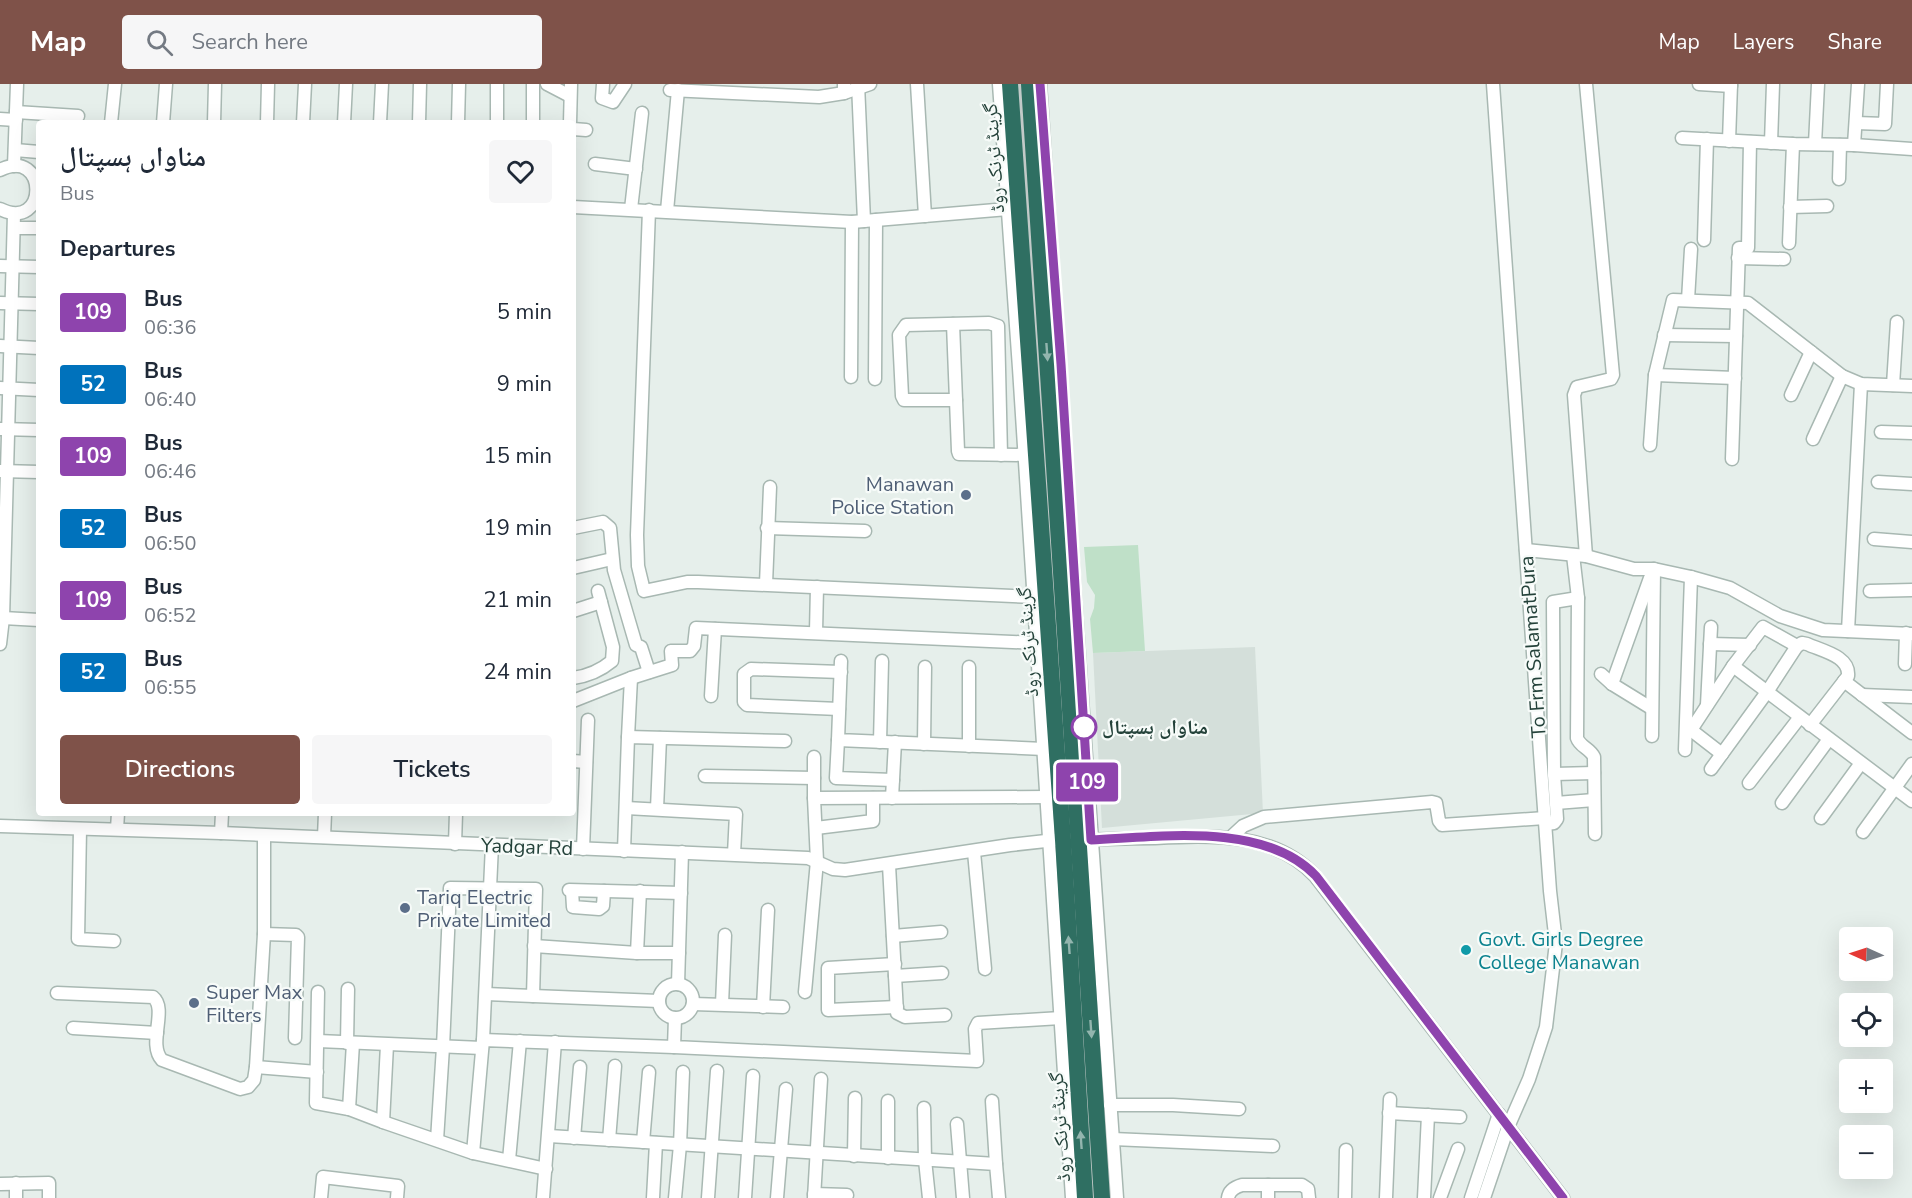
<!DOCTYPE html>
<meta charset="utf-8">
<style>
:root{--surface:#fff;--page:#f6f6f7;--text:#1f2937;--muted:#747a83;--accent:#7f5249}
body{margin:0;font-family:"Nunito Sans","Noto Naskh Arabic",sans-serif;background:var(--page);color:var(--text);height:100vh;display:flex;flex-direction:column;font-size:22px;white-space:nowrap}
*{box-sizing:border-box;margin:0}
p{font-size:20px;color:var(--muted)}
.icon{flex:none;width:33px;height:33px;fill:none;stroke:currentColor;stroke-width:2;stroke-linecap:round;stroke-linejoin:round}
.map{position:relative;flex:1;overflow:hidden}
.details{position:absolute;left:36px;top:36px;width:540px;height:696px;display:flex;flex-direction:column;background:var(--surface);border-radius:6px;box-shadow:0 6px 24px #0002}
.details>*{flex:none}
.badge{padding:0 12px;border-radius:4px;font-size:21px;line-height:39px}
.needle{width:39px;rotate:273deg}
.controls{position:absolute;left:1839px;top:843px;display:grid;gap:12px}
.controls a{display:grid;place-items:center;width:54px;height:54px;border-radius:6px;background:var(--surface);box-shadow:0 6px 24px #0002;font-size:30px}
.map>.badge{position:absolute;translate:-50% -50%;box-shadow:0 0 0 3px #fff}
h2{padding:0 24px;font-size:22px;line-height:54px}
.round{display:grid;place-items:center;flex:none;width:63px;height:63px;border-radius:6px;background:var(--page)}
.headline{display:flex;align-items:center;justify-content:space-between;height:102px;padding:0 24px}
h1{font-size:28px;font-weight:600;line-height:45px}
.action{display:flex;gap:12px;margin-top:auto;padding:12px 24px}
.action a{flex:1;height:69px;border-radius:6px;background:var(--accent);color:#fff;font-size:24px;font-weight:600;line-height:69px;text-align:center}
.action a+a{background:var(--page);color:var(--text)}
ul{padding:0;list-style:none}
li{display:flex;align-items:center;gap:18px;height:72px;padding:0 24px}
li div{flex:1}
li b{display:block;font-size:22px}
li em{font-style:normal}
li .badge{min-width:66px;font-weight:700;text-align:center}
header{display:flex;align-items:center;gap:36px;box-sizing:border-box;height:84px;padding:0 30px;background:var(--accent);color:#fff}
header strong{font-size:28px}
nav{display:flex;gap:33px;margin-inline-start:auto;font-size:21px}
.search{width:420px;height:54px;background:var(--page);display:flex;align-items:center;gap:15px;box-sizing:border-box;padding:0 21px;border-radius:6px;color:var(--muted);font-size:22px}
.map>svg:first-child{display:block}
.built{fill:#d4dfda}
.green{fill:#bfe0c8}
.lines{fill:none;stroke-linecap:round;stroke-linejoin:round}
.minor-casing{stroke:#a8b8b2;stroke-width:15}
.highway-casing{stroke:#c2cac8;stroke-width:20}
.minor{stroke:#fff;stroke-width:12}
.highway{stroke:#2f6f62;stroke-width:16}
.oneway{fill:#93b5ae}
.line-casing{stroke:#fff;stroke-width:14}
.line{stroke:#8e44ad;stroke-width:9}
.service-dot{fill:#5c6f8a;stroke:#f7fbf9;stroke-width:2}
.stop-dot{fill:#fff;stroke:#8e44ad;stroke-width:3}
.culture-dot{fill:#0f9aa8;stroke:#f7fbf9;stroke-width:2}
.labels{text-anchor:middle;dominant-baseline:central;stroke-width:4.5;stroke-linejoin:round;paint-order:stroke}
.street-label{font-size:20px;fill:#24423a;stroke:#f7fbf9}
.service-label{font-size:20px;fill:#4e5e75;stroke:#f7fbf9;text-anchor:start}
.stop-label{font-size:20px;font-weight:bold;fill:#24423a;stroke:#f7fbf9;text-anchor:start}
.culture-label{font-size:20px;fill:#0d838f;stroke:#f7fbf9;text-anchor:start}
</style>
<header>
<strong>Map</strong>
<div class="search"><svg class="icon" aria-label="search" viewBox="0 0 24 24"><circle cx="10" cy="10" r="6"/><path d="M15 15l6 6"/></svg>Search here</div>
<nav><a>Map</a><a>Layers</a><a>Share</a></nav>
</header>
<div class="map">
<svg width="1912" height="1114" viewBox="0 0 1912 1114">
<rect width="100%" height="100%" fill="#e6efeb"/>
<path class="built" d="M1255 563 1263 729 1102 744 1093 569Z"/>
<path class="green" d="M1138 461 1145 567 1093 569 1090 535 1094 524 1095 511 1087 498 1084 463Z"/>
<g class="lines">
<g class="minor-casing">
<g id="minor">
<path d="M497 0V39"/>
<path d="M547 0 570 12"/>
<path d="M603 0 602 14 613 18 625 0"/>
<path d="M844 0V9L870 0"/>
<path d="M858 0 864 137"/>
<path d="M917 0 925 132"/>
<path d="M999 0 1019 284 1072 1114"/>
<path d="M1040 0C1068 371 1088 743 1117 1114"/>
<path d="M1586 0 1613 291 1611 295 1577 303 1574 311 1586 472"/>
<path d="M1699 0 1731 2"/>
<path d="M670 6 819 13 844 9"/>
<path d="M16 28 78 32"/>
<path d="M0 35 16 36"/>
<path d="M111 39 115 0"/>
<path d="M163 39 166 0"/>
<path d="M214 39 215 0"/>
<path d="M267 39 268 0"/>
<path d="M303 39 305 0"/>
<path d="M344 39 346 0"/>
<path d="M380 39 382 0"/>
<path d="M419 39 420 0"/>
<path d="M458 39 459 0"/>
<path d="M533 39V0"/>
<path d="M570 39 571 0"/>
<path d="M1856 39 1885 40 1887 0"/>
<path d="M573 45 586 46"/>
<path d="M1682 54 1793 60 1854 61 1912 65"/>
<path d="M1729 57 1731 0"/>
<path d="M1771 59 1773 0"/>
<path d="M1815 60 1818 0"/>
<path d="M1854 61 1858 0"/>
<path d="M15 66 39 68"/>
<path d="M595 80 636 85"/>
<path d="M14 82 17 0"/>
<path d="M0 86C48 62 49 149 0 125"/>
<path d="M1839 95 1840 61"/>
<path d="M573 123 852 138 1008 125"/>
<path d="M1790 123 1827 122"/>
<path d="M631 125 642 29"/>
<path d="M649 126 637 451 638 482 644 507 687 498H698L1034 513"/>
<path d="M667 127 678 6"/>
<path d="M14 144H39"/>
<path d="M1704 156 1707 55"/>
<path d="M1789 159 1793 60"/>
<path d="M1738 174 1784 175"/>
<path d="M0 182 39 183"/>
<path d="M1688 216 1691 165"/>
<path d="M0 219 39 220"/>
<path d="M953 240 958 367 959 370 1025 371"/>
<path d="M1664 251 1736 252"/>
<path d="M0 262 39 264"/>
<path d="M1655 291 1735 294"/>
<path d="M851 293 852 138"/>
<path d="M875 295 876 136"/>
<path d="M1893 301 1897 238"/>
<path d="M0 304 39 306"/>
<path d="M1791 311 1811 268"/>
<path d="M956 316H904L902 312 899 251 906 241 989 239 998 242 1001 371"/>
<path d="M1 345 39 346"/>
<path d="M1881 348 1912 349"/>
<path d="M1813 355 1842 292"/>
<path d="M1650 361 1655 291 1673 216 1748 219 1842 292 1861 300 1912 302"/>
<path d="M1732 375 1739 164H1748L1750 58"/>
<path d="M1 387 39 388"/>
<path d="M1878 398 1912 400"/>
<path d="M573 444 603 438 610 444 614 486 636 561 641 563 649 588"/>
<path d="M767 444 865 447"/>
<path d="M1874 455 1912 458"/>
<path d="M1526 466 1586 472 1634 485H1654L1691 493 1730 504 1780 532 1823 546 1912 550"/>
<path d="M1573 471 1578 514 1577 654C1580 663 1590 664 1594 673L1595 750"/>
<path d="M573 484 612 475"/>
<path d="M766 500 770 403"/>
<path d="M1870 507 1912 506"/>
<path d="M573 527 601 518"/>
<path d="M3 534 39 536"/>
<path d="M1848 547 1861 300"/>
<path d="M816 548 817 503"/>
<path d="M0 560 3 534 14 130"/>
<path d="M1710 560 1750 561"/>
<path d="M841 577 838 656 1044 665"/>
<path d="M1905 580 1906 549"/>
<path d="M1733 582 1912 717"/>
<path d="M1601 590 1612 600 1651 624"/>
<path d="M573 594C588 592 600 587 612 577L613 563 598 507"/>
<path d="M1844 597 1912 649"/>
<path d="M1612 600 1650 494"/>
<path d="M1862 611 1912 613"/>
<path d="M711 612 715 545"/>
<path d="M573 617 631 594 672 581 671 567H690L694 562 696 544 1037 559"/>
<path d="M1707 621 1711 543"/>
<path d="M839 625 747 621 744 618V590L751 585 841 588"/>
<path d="M1652 652 1654 485"/>
<path d="M628 653 631 594"/>
<path d="M838 656 836 694 893 696"/>
<path d="M880 658 882 577"/>
<path d="M924 660 925 583"/>
<path d="M969 662V583"/>
<path d="M1685 666 1691 493"/>
<path d="M1722 670 1691 646 1733 582 1763 543 1797 562 1802 559 1807 560C1822 567 1850 572 1848 592L1810 641"/>
<path d="M814 673V714"/>
<path d="M573 677 586 678"/>
<path d="M1711 685 1767 608 1797 562"/>
<path d="M1554 690 1594 689"/>
<path d="M705 692 814 694"/>
<path d="M1749 699 1800 633"/>
<path d="M892 714 895 658"/>
<path d="M1556 719 1594 716"/>
<path d="M1782 719 1829 655"/>
<path d="M626 724 736 730 734 770"/>
<path d="M657 725 660 654"/>
<path d="M1821 734 1861 679"/>
<path d="M1546 740 1554 739 1557 735 1554 690 1553 518 1578 514"/>
<path d="M0 742 221 749 808 774 833 785 845 786 1010 761 1055 756"/>
<path d="M816 744 873 737V714"/>
<path d="M80 745 78 855 114 857"/>
<path d="M117 745 118 729"/>
<path d="M1863 748 1912 680"/>
<path d="M221 749 222 729"/>
<path d="M324 753 325 729"/>
<path d="M1230 754 1243 742 1264 733 1432 718 1436 719 1439 737 1442 741 1545 734"/>
<path d="M1085 756C1108 755 1132 754 1155 754 1210 751 1275 748 1315 792L1563 1114"/>
<path d="M455 760 456 729"/>
<path d="M583 765 588 636"/>
<path d="M624 767 628 653 785 657"/>
<path d="M974 768 985 885"/>
<path d="M889 781 897 929 905 933 945 931"/>
<path d="M569 806 681 809"/>
<path d="M572 807 573 823 599 825 603 822 604 807"/>
<path d="M264 850 296 851 298 853 295 954"/>
<path d="M893 852 941 848"/>
<path d="M534 862 637 869H679"/>
<path d="M637 869 640 807"/>
<path d="M895 880 828 884V926L897 923"/>
<path d="M895 892 942 889"/>
<path d="M678 900 682 768"/>
<circle cx="676" cy="917" r="17"/>
<path d="M318 908 316 1019 349 1025 383 1038 473 1069 546 1085"/>
<path d="M805 908 817 777 814 714 1047 713"/>
<path d="M57 909 153 913C168 925 147 960 162 976L240 1005 248 1003 254 996 256 983 264 850V752"/>
<path d="M486 910 659 917"/>
<path d="M693 920 783 923"/>
<path d="M722 920 725 851"/>
<path d="M763 923 768 826"/>
<path d="M675 934 674 963 977 977 975 945 978 939 1061 934"/>
<path d="M73 944 157 949"/>
<path d="M483 956 492 761"/>
<path d="M318 957 482 964"/>
<path d="M347 959 348 905"/>
<path d="M256 983 317 988"/>
<path d="M992 1017 996 1080"/>
<path d="M1110 1021H1173L1239 1025"/>
<path d="M924 1024 925 1076 929 1114"/>
<path d="M349 1025 353 959"/>
<path d="M1389 1029 1460 1033"/>
<path d="M383 1038 387 961"/>
<path d="M957 1040 963 1114"/>
<path d="M549 1052 996 1080 999 1114"/>
<path d="M574 1054 580 983"/>
<path d="M1113 1055 1273 1062"/>
<path d="M437 1056 443 963 450 804 536 805 533 912"/>
<path d="M609 1056 615 982"/>
<path d="M643 1058 649 988"/>
<path d="M473 1069 483 956 674 963"/>
<path d="M854 1072 855 1014"/>
<path d="M888 1074V1017"/>
<path d="M509 1076 520 957"/>
<path d="M16 1099V1114"/>
<path d="M0 1100 49 1099V1114"/>
<path d="M1268 1101V1114"/>
<path d="M814 1110 847 1111"/>
<path d="M321 1114 323 1093 398 1102 397 1114"/>
<path d="M543 1114 555 958"/>
<path d="M653 1114 656 1059"/>
<path d="M675 1114 680 1061 683 988"/>
<path d="M708 1114 717 987"/>
<path d="M745 1114 753 992"/>
<path d="M777 1114 786 1005"/>
<path d="M814 1114 821 995"/>
<path d="M1228 1114C1229 1106 1235 1103 1242 1101H1302L1308 1105 1309 1114"/>
<path d="M1345 1114 1346 1066"/>
<path d="M1386 1114 1390 1015"/>
<path d="M1424 1114 1428 1031"/>
<path d="M1440 1114 1458 1065"/>
<path d="M1471 1114 1499 1030"/>
<path d="M1484 1114 1508 1043 1529 995 1546 943 1556 859 1550 807 1541 683 1493 0"/>
</g>
</g>
<g class="highway-casing">
<g id="highway">
<path d="M1010 0 1063 756 1085 1114"/>
<path d="M1029 0 1102 1114"/>
</g>
</g>
<use href="#minor" class="minor"/>
<use href="#highway" class="highway"/>
</g>
<defs><path id="oneway-solid" d="M-6-.8H1V-3.2L6.5 0L1 3.2V.8H-6Z" transform="scale(1.5)"/></defs>
<g class="oneway">
<use href="#oneway-solid" transform="translate(1047 268) rotate(86)"/>
<use href="#oneway-solid" transform="translate(1069 861) rotate(-94)"/>
<use href="#oneway-solid" transform="translate(1091 945) rotate(86)"/>
<use href="#oneway-solid" transform="translate(1081 1056) rotate(-94)"/>
</g>
<g class="lines">
<g class="line-casing">
<path id="line" d="M1040 0 1061 280 1091 756C1159 753 1264 737 1316 792L1563 1114"/>
</g>
<use href="#line" class="line"/>
</g>
<g class="service-dot">
<circle cx="966" cy="411" r="6"/>
<circle cx="405" cy="824" r="6"/>
<circle cx="194" cy="919" r="6"/>
</g>
<circle class="stop-dot" cx="1084" cy="643" r="12"/>
<circle class="culture-dot" cx="1466" cy="866" r="6"/>
<g class="labels">
<g class="street-label">
<text transform="translate(994 74) rotate(-94)">گرینڈ ٹرنک روڈ</text>
<text transform="translate(1028 558) rotate(-94)">گرینڈ ٹرنک روڈ</text>
<text transform="translate(1533 563) rotate(-94)">To Frm SalamatPura</text>
<text transform="translate(527 763) rotate(2)">Yadgar Rd</text>
<text transform="translate(1060 1043) rotate(-94)">گرینڈ ٹرنک روڈ</text>
</g>
<g class="service-label">
<text x="954" y="400" text-anchor="end">Manawan<tspan x="954" dy="23">Police Station</tspan></text>
<text x="417" y="813">Tariq Electric<tspan x="417" dy="23">Private Limited</tspan></text>
<text x="206" y="908">Super Max<tspan x="206" dy="23">Filters</tspan></text>
</g>
<g class="stop-label">
<text x="1102" y="643">مناواں ہسپتال</text>
</g>
<g class="culture-label">
<text x="1478" y="855">Govt. Girls Degree<tspan x="1478" dy="23">College Manawan</tspan></text>
</g>
</g>
</svg>
<div class="controls">
<a><svg class="needle" viewBox="-14 -14 28 28"><path d="M0-13l5 13h-10z" fill="#e53935"/><path d="M0 13l5-13h-10z" fill="#747a83"/></svg></a>
<a><svg class="icon" aria-label="locate" viewBox="0 0 24 24"><circle cx="12" cy="12" r="6"/><path d="M12 2v4M12 18v4M2 12h4M18 12h4"/></svg></a>
<a>+</a>
<a>−</a>
</div>
<b class="badge" style="left:1087px;top:698px;background:#8e44ad;color:#fff">109</b>
<section class="details">
<div class="headline"><div><h1>مناواں ہسپتال</h1><p>Bus</p></div><a class="round"><svg class="icon" aria-label="heart" viewBox="0 0 24 24"><path d="M12 20l-8-8c-3-5 5-10 8-4 3-6 11-1 8 4z"/></svg></a></div>
<h2>Departures</h2>
<ul>
<li><span class="badge" style="background:#8e44ad;color:#fff">109</span><div><b>Bus</b><p>06:36</p></div><em>5 min</em></li>
<li><span class="badge" style="background:#0072bc;color:#fff">52</span><div><b>Bus</b><p>06:40</p></div><em>9 min</em></li>
<li><span class="badge" style="background:#8e44ad;color:#fff">109</span><div><b>Bus</b><p>06:46</p></div><em>15 min</em></li>
<li><span class="badge" style="background:#0072bc;color:#fff">52</span><div><b>Bus</b><p>06:50</p></div><em>19 min</em></li>
<li><span class="badge" style="background:#8e44ad;color:#fff">109</span><div><b>Bus</b><p>06:52</p></div><em>21 min</em></li>
<li><span class="badge" style="background:#0072bc;color:#fff">52</span><div><b>Bus</b><p>06:55</p></div><em>24 min</em></li>
</ul>
<div class="action"><a>Directions</a><a>Tickets</a></div>
</section>
</div>
